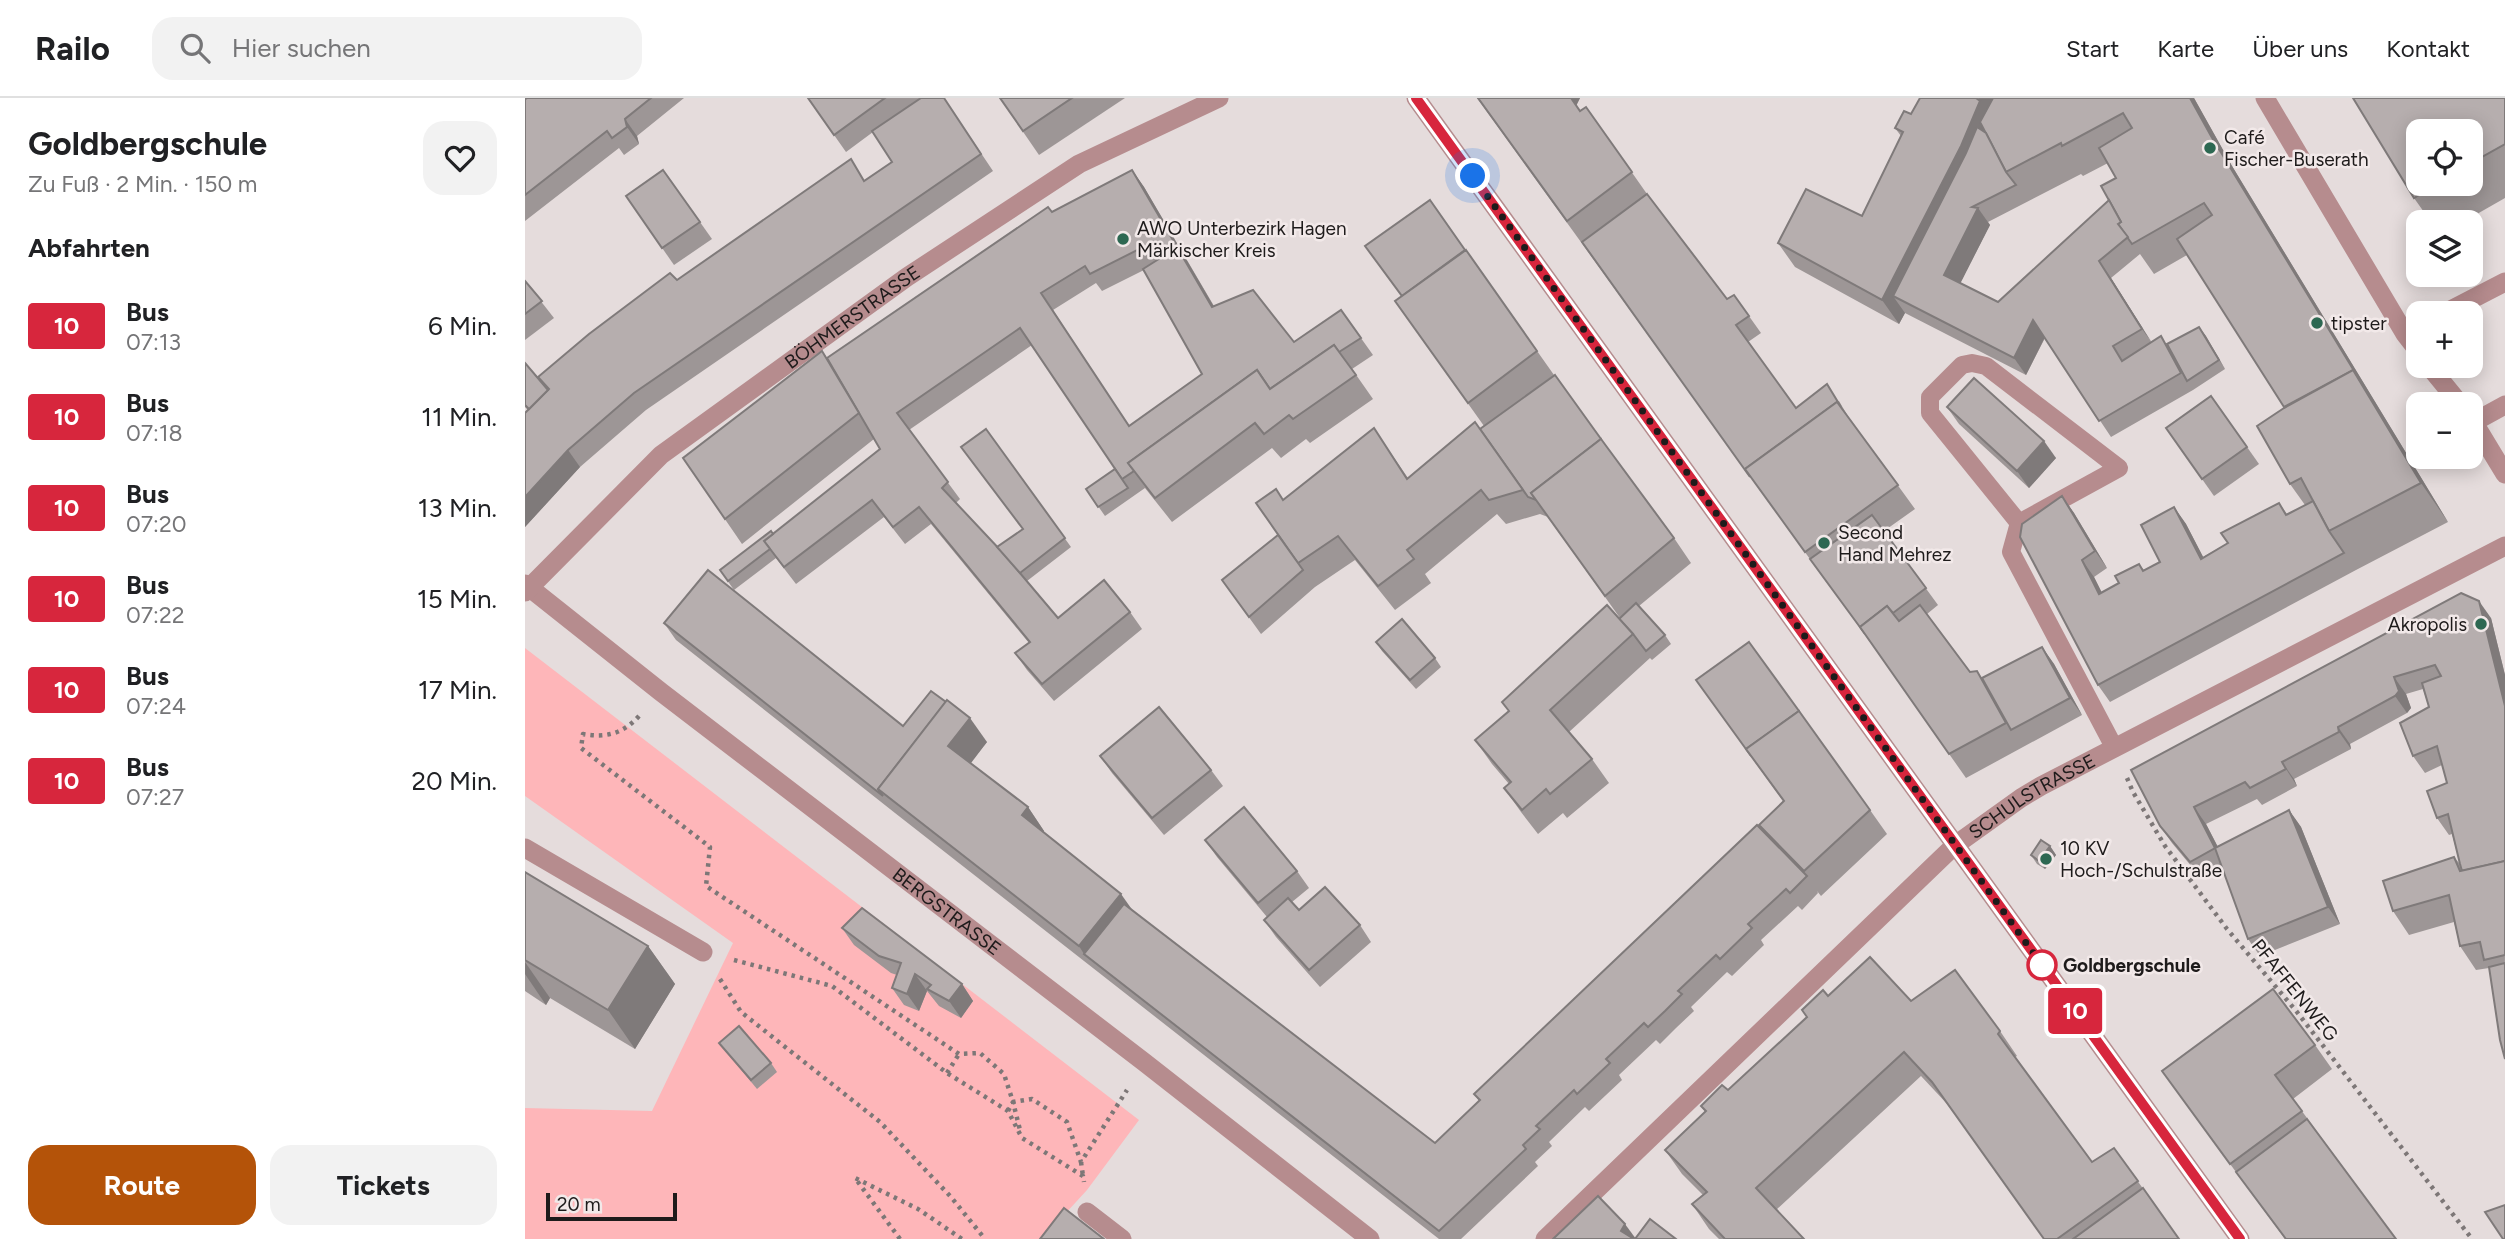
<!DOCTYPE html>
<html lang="de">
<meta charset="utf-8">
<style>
:root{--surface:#fff;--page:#f2f2f2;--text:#202124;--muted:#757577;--line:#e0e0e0;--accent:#b45309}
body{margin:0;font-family:Figtree,sans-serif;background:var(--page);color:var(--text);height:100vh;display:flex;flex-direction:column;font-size:26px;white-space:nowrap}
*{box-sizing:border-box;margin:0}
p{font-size:23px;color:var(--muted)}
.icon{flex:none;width:38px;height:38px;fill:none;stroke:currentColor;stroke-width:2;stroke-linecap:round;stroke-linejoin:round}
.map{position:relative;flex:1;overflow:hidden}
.drawer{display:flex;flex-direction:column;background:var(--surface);width:525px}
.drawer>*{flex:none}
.badge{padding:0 14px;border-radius:5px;font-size:24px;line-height:46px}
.controls{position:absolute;left:1881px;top:21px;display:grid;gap:14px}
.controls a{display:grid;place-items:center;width:77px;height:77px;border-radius:14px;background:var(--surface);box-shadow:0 4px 18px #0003;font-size:35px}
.scale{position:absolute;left:21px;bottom:18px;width:131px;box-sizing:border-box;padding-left:7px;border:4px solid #1e1b1b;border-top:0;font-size:19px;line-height:24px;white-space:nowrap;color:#1e1b1b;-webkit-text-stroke:5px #f2e9e9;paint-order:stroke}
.you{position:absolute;width:35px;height:35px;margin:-18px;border:5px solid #fff;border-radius:50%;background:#1a73e8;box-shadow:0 0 0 10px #1a73e833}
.map>.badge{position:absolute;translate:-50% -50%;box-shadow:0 0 0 4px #fff}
h2{padding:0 28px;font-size:26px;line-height:63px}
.round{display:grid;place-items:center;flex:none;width:74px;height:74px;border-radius:21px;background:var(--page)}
.head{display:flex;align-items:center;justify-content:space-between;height:119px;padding:0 28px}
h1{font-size:33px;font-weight:700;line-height:52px}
.button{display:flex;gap:14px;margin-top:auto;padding:14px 28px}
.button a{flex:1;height:80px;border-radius:21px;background:var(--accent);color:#fff;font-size:28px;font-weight:700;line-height:80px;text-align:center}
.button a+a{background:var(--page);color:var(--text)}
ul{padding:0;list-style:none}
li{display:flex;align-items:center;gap:21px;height:91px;padding:0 28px}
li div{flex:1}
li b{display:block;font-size:26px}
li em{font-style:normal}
li .badge{min-width:77px;font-weight:700;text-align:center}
header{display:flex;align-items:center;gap:42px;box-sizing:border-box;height:98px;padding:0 35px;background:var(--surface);border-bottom:2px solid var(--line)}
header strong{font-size:33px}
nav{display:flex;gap:38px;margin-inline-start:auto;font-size:24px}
.search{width:490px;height:63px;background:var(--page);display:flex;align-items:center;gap:18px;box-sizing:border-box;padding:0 24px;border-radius:21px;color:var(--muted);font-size:26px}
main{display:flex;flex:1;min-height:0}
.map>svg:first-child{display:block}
.green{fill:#feb6b9}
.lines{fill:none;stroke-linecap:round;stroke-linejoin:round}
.path{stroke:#7d7777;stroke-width:4.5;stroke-dasharray:3.5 5;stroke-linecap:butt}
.service{stroke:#b68c8e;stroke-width:18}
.minor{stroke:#b68c8e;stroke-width:19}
.tertiary{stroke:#b68c8e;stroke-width:19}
.wall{fill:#9d9696;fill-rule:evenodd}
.shaded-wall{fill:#7f7a7a}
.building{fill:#b6aeae;stroke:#7f7a7a;stroke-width:2;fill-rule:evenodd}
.line-casing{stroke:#fff;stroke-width:16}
.line{stroke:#d7263d;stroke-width:10}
.walk{stroke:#1e1b1b;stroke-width:7;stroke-dasharray:0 12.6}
.poi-dot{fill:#2d6852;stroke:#f2e9e9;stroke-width:2.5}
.stop-dot{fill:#fff;stroke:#d7263d;stroke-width:3.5}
.labels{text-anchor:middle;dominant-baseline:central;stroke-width:5;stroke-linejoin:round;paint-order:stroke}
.poi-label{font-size:19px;fill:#1e1b1b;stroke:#f2e9e9;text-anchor:start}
.street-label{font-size:19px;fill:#1e1b1b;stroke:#f2e9e9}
.stop-label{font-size:19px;font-weight:bold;fill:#1e1b1b;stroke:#f2e9e9;text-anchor:start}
</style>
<header>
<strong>Railo</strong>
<div class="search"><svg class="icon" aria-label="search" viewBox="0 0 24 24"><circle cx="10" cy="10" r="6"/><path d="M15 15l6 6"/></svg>Hier suchen</div>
<nav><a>Start</a><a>Karte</a><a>Über uns</a><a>Kontakt</a></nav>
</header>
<main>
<section class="drawer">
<div class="head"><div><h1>Goldbergschule</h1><p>Zu Fuß · 2 Min. · 150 m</p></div><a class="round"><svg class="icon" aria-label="heart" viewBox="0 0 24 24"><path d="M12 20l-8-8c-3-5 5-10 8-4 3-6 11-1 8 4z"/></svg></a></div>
<h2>Abfahrten</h2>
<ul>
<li><span class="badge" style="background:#d7263d;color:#fff">10</span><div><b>Bus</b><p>07:13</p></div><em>6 Min.</em></li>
<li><span class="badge" style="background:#d7263d;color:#fff">10</span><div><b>Bus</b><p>07:18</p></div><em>11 Min.</em></li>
<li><span class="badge" style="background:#d7263d;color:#fff">10</span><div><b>Bus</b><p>07:20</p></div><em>13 Min.</em></li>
<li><span class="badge" style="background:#d7263d;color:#fff">10</span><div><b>Bus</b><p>07:22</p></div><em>15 Min.</em></li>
<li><span class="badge" style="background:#d7263d;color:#fff">10</span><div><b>Bus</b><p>07:24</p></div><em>17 Min.</em></li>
<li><span class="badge" style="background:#d7263d;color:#fff">10</span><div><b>Bus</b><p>07:27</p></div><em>20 Min.</em></li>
</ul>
<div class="button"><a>Route</a><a>Tickets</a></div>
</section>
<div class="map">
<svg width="1980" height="1141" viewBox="0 0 1980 1141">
<rect width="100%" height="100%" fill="#e5dcdc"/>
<path class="green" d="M0 550 614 1022 562 1092 517 1141H0V1010L127 1013 208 845 0 698Z"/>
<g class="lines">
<g class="path">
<path d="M114 618C98 636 80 640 58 636L56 650 185 749 181 788 434 956 455 955 479 976 488 1004 507 1001 542 1024 556 1064 602 992"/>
<path d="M1602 680 1608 694 1640 748 1702 831 1772 914 1947 1141"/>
<path d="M209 862 307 888 422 975 483 1013 497 1040 558 1078 559 1084"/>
<path d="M195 881 216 914 355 1024 426 1099 460 1141"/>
<path d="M422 975 434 956"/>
<path d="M483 1013 488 1004 495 1032"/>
<path d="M556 1064 558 1078"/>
<path d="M375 1141 330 1080 393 1111 437 1141"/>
</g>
<path class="service" d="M1494 425 1405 315V299L1437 267 1447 265 1461 268 1594 370 1494 425 1486 454 1589 649"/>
<g class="minor">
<path d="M1920 215 1980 184"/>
<path d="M1949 324 1980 307"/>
<path id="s1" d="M0 486 136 594 619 964 845 1141"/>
<path id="s2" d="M0 494 136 357 382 179 554 66 694 0"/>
<path d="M0 750 178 854"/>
<path d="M562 1114 597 1141"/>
<path id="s3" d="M1020 1141 1429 748 1496 700 1516 688 1980 448"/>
</g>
<g class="tertiary">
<path d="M891 0 1715 1141"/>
<path d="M1740 0 1880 236 1894 254"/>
<path d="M1904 268 1935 306"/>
<path d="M1946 320 1980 376"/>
</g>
</g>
<g class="wall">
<path d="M2 0H159L112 38 114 46 99 57 94 50 0 123V1Z"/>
<path d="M283 0H419L468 73 121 312 55 369 0 429V315L3 312 0 309V265L17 285 152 182 340 82 367 64 348 34 321 54Z"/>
<path d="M475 0H600L514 57Z"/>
<path d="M952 0H1055L1051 8 1055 13 1061 9 1122 96 1202 201 1209 197 1236 235 1223 244 1271 310 1314 303 1324 320 1390 411 1359 433 1413 507 1402 516 1445 574 1452 573 1457 580 1517 549 1529 566 1557 617 1441 680 1351 552 1237 395Z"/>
<path d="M1395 0H1669L1707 68 1923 424 1831 472 1585 604 1573 587 1537 398 1549 415 1582 470 1569 479 1577 495 1594 485 1614 466 1619 472 1635 464 1649 409 1661 426 1678 459 1703 445 1754 405 1762 416 1780 407 1765 386 1759 309 1662 157 1629 176 1615 156 1586 180 1626 244 1642 247 1674 229 1700 271 1668 292 1586 339 1520 240 1501 277 1380 215 1374 226 1270 169 1253 145 1337 118 1376 38 1370 30 1386 16ZM1583 65 1591 80 1584 102 1473 204 1435 185 1465 127 1463 124 1556 76 1558 78Z"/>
<path d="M1828 0H1980V100L1938 124H1906L1889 100ZM1894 33H1946V86H1894Z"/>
<path d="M138 72 187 141 149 167 101 98Z"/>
<path d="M607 72 619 89 689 208 769 244 816 212 848 257 827 271 848 301 785 345 781 341 756 360 747 350 647 424 620 390 580 418 561 391 590 371 507 247 384 332 435 401 431 405 472 449 498 431 461 331 546 449 502 483 533 520 605 514 617 531 529 603 502 572 490 555 504 545 406 426 380 446 359 419 271 486 251 460 209 492 195 472 248 436 355 351 349 341 217 446 158 360 297 253 302 260 527 114ZM619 172 677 276 604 328 528 212 571 185 577 193Z"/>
<path d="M941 152 1029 277 1002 297 1149 440 1166 465 1114 508 1140 537 1146 546 1127 562 1125 560 1044 634 1067 661 1084 685 1042 720 1038 715 1013 736 996 714 979 690 984 686 967 666 950 642 1095 520 1023 419 1015 416 981 426 972 416 900 476 906 485 870 512 830 462 790 489 736 536 697 482 753 437 759 402 865 354 883 380 959 328 870 203Z"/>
<path d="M0 183 29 220 0 242Z"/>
<path d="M1686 298 1734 366 1689 398 1641 330Z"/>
<path d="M1422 309 1531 360 1504 390 1434 326Z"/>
<path d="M1966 520 1980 577V961L1964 870 1951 872 1935 848 1929 824 1884 837 1868 813 1929 759 1935 766 1927 736 1924 737 1912 720 1922 685 1917 667 1900 675 1888 658 1904 609 1898 591 1881 596 1886 610 1882 615 1825 646 1826 651 1769 681 1772 688 1737 707 1732 701 1681 726 1693 749 1764 712 1776 729 1815 826 1735 858 1723 841 1697 770 1677 781 1647 745 1635 728 1606 672Z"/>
<path d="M139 525 378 628 462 644 445 665 503 709 519 733 518 735 609 814 910 1045 954 1003 949 996 1239 734 1234 727 1258 703 1171 582 1345 712 1362 736 1296 798 1292 793 1293 795 1277 812 1273 808 1236 842 1239 847 1207 878 1202 874 1166 909 1169 913 1151 930 1135 946 1131 942 1094 977 1097 982 1064 1013 1060 1009 1024 1044 1027 1048 1010 1064 1013 1068 936 1141H914L370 715 151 542Z"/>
<path d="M851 544 910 560 916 569 891 591 857 553Z"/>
<path d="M575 658 686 672 698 688 639 737 587 675Z"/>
<path d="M680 742 772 773 784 790 767 804 774 812 835 827 846 844 795 889 751 839 739 822 742 819 692 759Z"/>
<path d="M1525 748 1531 757 1520 771 1512 766 1506 757Z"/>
<path d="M0 774 123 848 150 886 110 951 25 900 21 907 0 893Z"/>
<path d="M317 830 437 886 448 903 436 920 414 908 402 893 394 913 379 907 367 890 372 877 366 875 329 847Z"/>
<path d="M1303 898 1386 903 1475 933 1492 958 1490 959 1567 1064 1589 1050 1654 1141H1519L1424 1008 1396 978 1251 1112 1279 1141H1194L1184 1131 1167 1106 1178 1097 1157 1076 1140 1052 1180 1014 1176 1008 1203 992 1282 919Z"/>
<path d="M194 945 246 965 252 974 232 991Z"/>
<path d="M1790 947 1807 971 1768 1001 1871 1141H1760L1637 973Z"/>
</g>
<g class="shaded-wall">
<path d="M1046 0H1055L1051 8Z"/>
<path d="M1453 0H1485L1466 41 1368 198 1380 215 1374 226 1357 202 1455 3Z"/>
<path d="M1665 0H1669L1707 68 1923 424 1896 385 1686 38Z"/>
<path d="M100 21 112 38 114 46 102 29Z"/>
<path d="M607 72 619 89 699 226 687 209Z"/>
<path d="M1453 110 1465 127 1431 194 1419 177Z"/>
<path d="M1574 163 1586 180 1629 248 1617 231Z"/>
<path d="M1508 222 1520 239 1501 277 1489 260Z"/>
<path d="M1674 229 1681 238 1700 271 1694 262Z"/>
<path d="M1519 343 1531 360 1504 390 1492 373Z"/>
<path d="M43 352 55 369 0 429V399Z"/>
<path d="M1537 398 1549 415 1582 470 1570 453Z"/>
<path d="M1649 409 1661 426 1688 478 1676 461Z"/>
<path d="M1557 462 1569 479 1586 513 1574 496Z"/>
<path d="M1954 503 1966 520 1980 577V608Z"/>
<path d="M1517 549 1529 566 1557 617 1545 600Z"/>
<path d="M1869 579 1881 596 1886 610 1882 615 1870 598Z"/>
<path d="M445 620 462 644 440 673 423 648Z"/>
<path d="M1813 629 1825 646 1826 651 1814 634Z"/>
<path d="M1757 664 1769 681 1772 688 1761 671Z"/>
<path d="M503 709 519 733 514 742 497 717Z"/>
<path d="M1669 709 1681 726 1702 767 1690 750Z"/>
<path d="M1764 712 1776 729 1815 826 1803 809Z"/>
<path d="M1525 748 1531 757 1520 771 1514 763Z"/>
<path d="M596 796 613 820 559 856 554 848Z"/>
<path d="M123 848 150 886 110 951 83 912Z"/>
<path d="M0 864 25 900 21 907 0 876Z"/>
<path d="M390 876 402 893 394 913 382 896Z"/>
<path d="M437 886 448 903 436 920 424 903Z"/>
<path d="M1100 1126 1111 1141H1102L1096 1133Z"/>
</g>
<g class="building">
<path d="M2 0H126L100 21 102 29 87 40 82 33 0 97V1Z"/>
<path d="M283 0H360L309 37Z"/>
<path d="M396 0H419L456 56 109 295 43 352 0 399V315L24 291 13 279 64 236 145 175 152 182 326 61 339 83 367 64 347 33Z"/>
<path d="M475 0H547L498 33Z"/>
<path d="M953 0H1046L1055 13 1061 9 1107 74 1042 123Z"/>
<path d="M1395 0H1451L1455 3 1436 48 1357 202 1253 145 1281 91 1337 118 1378 34 1370 30 1379 13 1386 16Z"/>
<path d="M1468 0H1665L1686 38 1834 281 1828 272 1759 309 1652 141 1687 117 1679 105 1607 146 1593 126 1596 124 1576 88 1591 80 1574 50 1607 30 1598 15 1537 48 1536 45 1481 74 1455 24Z"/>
<path d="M1828 0H1980V46L1946 65V33H1894V86H1911L1889 100Z"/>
<path d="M1452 29 1461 35 1481 74 1491 87 1447 109 1453 110 1419 177 1473 204 1584 102 1596 124 1593 126 1603 139 1574 163 1617 231 1588 248 1597 263 1636 238 1656 275 1574 323 1508 222 1489 260 1368 198 1441 55Z"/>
<path d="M138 72 175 124 137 150 101 98Z"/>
<path d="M607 72 687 209 728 192 769 244 816 212 836 240 814 254 809 247 745 291 732 272 603 365 609 373 597 381 495 230 372 315 423 384 417 390 478 455 533 520 579 482 605 514 517 586 490 555 505 544 394 409 368 429 347 402 259 469 239 443 355 351 302 260 523 109 527 114ZM628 144 637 159 618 171 677 276 604 328 516 195 560 168 565 176Z"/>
<path d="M1122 96 1202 201 1209 197 1224 218 1211 227 1271 310 1302 286 1316 309 1312 304 1220 371 1225 379 1057 144Z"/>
<path d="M905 102 940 152 877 198 840 148Z"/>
<path d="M941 152 1012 253 943 305 870 203Z"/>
<path d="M0 183 17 203 0 216Z"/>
<path d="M1674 229 1694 262 1662 283 1642 246Z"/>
<path d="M809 247 831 277 768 321 764 317 739 336 730 325 630 400 603 365 732 272 745 291Z"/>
<path d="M297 253 334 315 200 421 158 360Z"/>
<path d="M0 265 23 292 4 311 0 307Z"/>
<path d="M1828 272 1896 385 1804 433 1776 380 1765 386 1732 328 1759 310Z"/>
<path d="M1030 277 1076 341 1006 395 1011 402 1003 399 955 331Z"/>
<path d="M1449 280 1519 343 1492 373 1422 309Z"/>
<path d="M1686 298 1722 349 1677 381 1641 330Z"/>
<path d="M1312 304 1373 387 1280 454 1220 371Z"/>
<path d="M950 324 998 392 964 402 956 392 882 452 889 461 853 488 813 438 773 465 731 405 751 391 758 402 849 330 882 381Z"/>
<path d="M461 331 540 440 495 475 472 449 498 431 436 349Z"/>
<path d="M1076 341 1149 440 1080 498 1006 395Z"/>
<path d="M590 371 603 390 573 409 561 391Z"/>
<path d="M1537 398 1570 453 1557 462 1574 496 1594 485 1590 478 1614 466 1618 473 1635 464 1616 427 1649 409 1676 461 1703 445 1696 435 1754 405 1761 417 1788 403 1804 433 1819 455 1573 587 1495 439 1497 426Z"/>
<path d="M1347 417 1401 490 1368 515 1362 508 1335 529 1340 536 1285 461Z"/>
<path d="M246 433 248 436 239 443 245 451 203 483 195 472Z"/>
<path d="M753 437 778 472 724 519 697 482Z"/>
<path d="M183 472 378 628 406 593 421 604 353 691 358 698 139 525Z"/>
<path d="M1936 495 1954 503 1980 608V763L1937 773 1935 766 1923 716 1912 720 1902 693 1922 685 1912 648 1888 658 1875 625 1904 609 1897 585 1916 578 1910 567 1869 579 1874 593 1870 598 1813 629 1814 634 1757 664 1761 671 1725 690 1720 684 1669 709 1690 750 1665 764 1635 728 1606 672Z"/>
<path d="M1111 505 1140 537 1121 553 1108 536 1094 521Z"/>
<path d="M1082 507 1108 536 1025 612 1067 661 1025 696 1021 691 997 712 979 690 986 684 950 642 984 613 977 604Z"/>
<path d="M1395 507 1445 574 1452 573 1481 625 1424 656 1335 529 1362 508 1374 523Z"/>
<path d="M877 521 910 560 885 582 851 544Z"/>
<path d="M1224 544 1274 613 1221 651 1226 658 1171 582Z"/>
<path d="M1517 549 1545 600 1486 632 1457 580Z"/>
<path d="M422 602 445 620 423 648 503 709 497 717 596 796 554 848 353 691Z"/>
<path d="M634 609 686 672 627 720 575 658Z"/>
<path d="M1274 613 1345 712 1279 773 1234 727 1259 703 1221 651Z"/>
<path d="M719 709 772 773 733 805 680 742Z"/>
<path d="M1764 712 1803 809 1723 841 1690 750Z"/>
<path d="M1232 727 1282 778 1265 795 1261 791 1223 826 1227 830 1195 861 1191 857 1153 893 1157 896 1140 913 1123 929 1119 925 1081 961 1085 965 1052 996 1049 992 1011 1028 1015 1031 998 1047 1001 1051 914 1133 559 856 599 806 910 1045 955 1002 949 996Z"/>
<path d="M1516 742 1525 748 1514 763 1506 757Z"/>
<path d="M1929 759 1935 773 1980 763V857L1959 862 1955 844 1935 848 1924 797 1868 813 1858 783Z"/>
<path d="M0 774 123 848 83 912 0 862Z"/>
<path d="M800 789 835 827 784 872 739 822 763 800 774 812Z"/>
<path d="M337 810 437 886 424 903 402 891 406 887 390 876 382 896 367 890 376 865 354 858 317 830Z"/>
<path d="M1345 859 1386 903 1430 872 1475 933 1473 936 1567 1064 1589 1050 1613 1083 1532 1141H1519L1407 984 1379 954 1231 1090 1279 1141H1200L1167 1106 1182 1094 1140 1052 1181 1013 1176 1008 1197 987 1203 992 1282 919 1277 912 1298 892 1303 898Z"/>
<path d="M1980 865V961L1975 942 1964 869Z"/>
<path d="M1748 891 1790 947 1750 977 1777 1013 1705 1066 1637 973Z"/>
<path d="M214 928 246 965 226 982 194 945Z"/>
<path d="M1782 1021 1871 1141H1761L1711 1074Z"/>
<path d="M1618 1090 1654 1141H1548Z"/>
<path d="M1073 1098 1100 1126 1096 1133 1109 1141H1028Z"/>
<path d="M1980 1107V1141H1978L1960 1114Z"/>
<path d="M539 1110 579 1141H515Z"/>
<path d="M1125 1121 1151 1141H1110Z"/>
</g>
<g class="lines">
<g class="line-casing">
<path id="line" d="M891 0 1715 1141"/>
</g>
<use href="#line" class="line"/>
<path class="walk" d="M948 78 1517 867"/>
</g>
<g class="poi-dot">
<circle cx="1685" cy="50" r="7"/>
<circle cx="598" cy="141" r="7"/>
<circle cx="1792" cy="225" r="7"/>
<circle cx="1299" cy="445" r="7"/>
<circle cx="1956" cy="526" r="7"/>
<circle cx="1521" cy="761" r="7"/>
</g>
<circle class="stop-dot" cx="1517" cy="867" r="14"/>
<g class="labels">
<g class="poi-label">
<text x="1699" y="39">Café<tspan x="1699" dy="22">Fischer-Buserath</tspan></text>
<text x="612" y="130">AWO Unterbezirk Hagen<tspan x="612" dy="22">Märkischer Kreis</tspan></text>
<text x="1806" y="225">tipster</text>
<text x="1313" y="434">Second<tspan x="1313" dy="22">Hand Mehrez</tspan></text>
<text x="1942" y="526" text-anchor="end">Akropolis</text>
<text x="1535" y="750">10 KV<tspan x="1535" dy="22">Hoch-/Schulstraße</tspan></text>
</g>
<g class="street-label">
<text stroke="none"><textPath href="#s2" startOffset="429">BÖHMERSTRASSE</textPath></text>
<text stroke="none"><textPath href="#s3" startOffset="660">SCHULSTRASSE</textPath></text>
<text stroke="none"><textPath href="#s1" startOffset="534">BERGSTRASSE</textPath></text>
<text transform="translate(1770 892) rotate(51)">PFAFFENWEG</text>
</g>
<g class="stop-label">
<text x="1538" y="867">Goldbergschule</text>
</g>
</g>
</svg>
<div class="controls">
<a><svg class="icon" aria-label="locate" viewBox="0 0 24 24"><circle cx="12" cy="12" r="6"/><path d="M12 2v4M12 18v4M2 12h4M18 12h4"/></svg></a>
<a><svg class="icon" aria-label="layers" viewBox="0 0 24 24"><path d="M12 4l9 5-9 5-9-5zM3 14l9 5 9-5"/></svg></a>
<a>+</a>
<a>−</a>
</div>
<div class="scale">20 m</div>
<div class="you" style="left:948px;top:78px"></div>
<b class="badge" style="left:1550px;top:913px;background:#d7263d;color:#fff">10</b>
</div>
</main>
